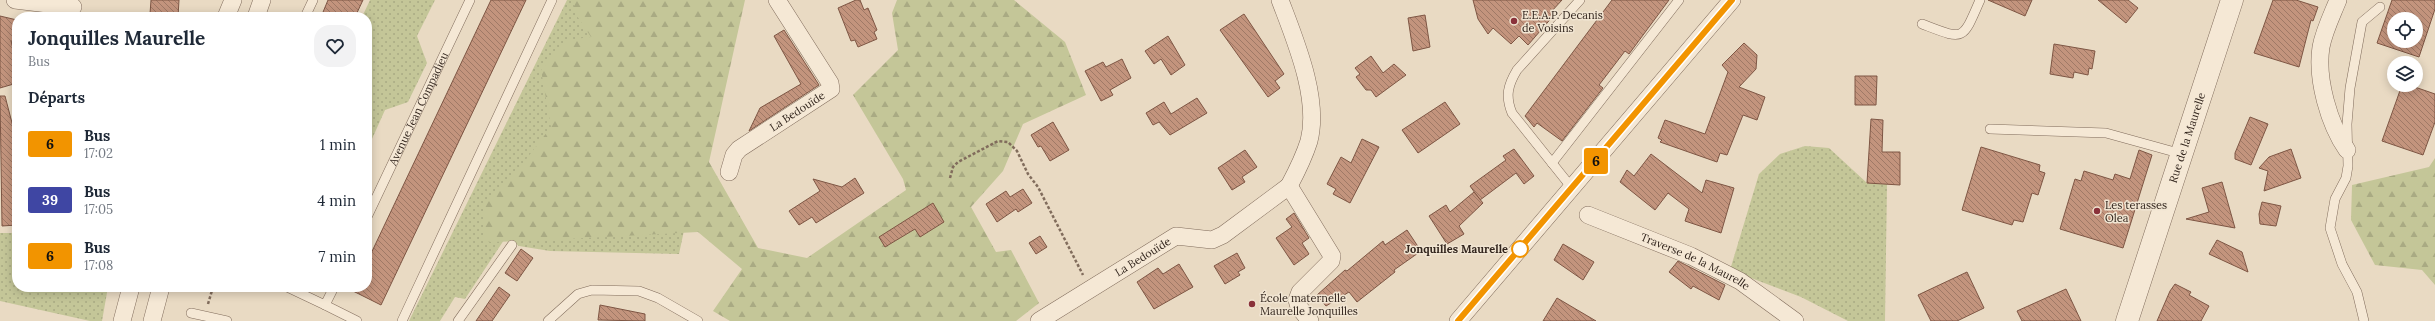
<!DOCTYPE html>
<html lang="fr">
<meta charset="utf-8">
<style>
:root{--surface:#fff;--page:#f2f2f3;--text:#1f2937;--muted:#747a83}
body{margin:0;font-family:Lora,serif;background:var(--page);color:var(--text);height:100vh;display:flex;flex-direction:column;font-size:15px;white-space:nowrap}
*{box-sizing:border-box;margin:0}
p{font-size:13px;color:var(--muted)}
.icon{flex:none;width:22px;height:22px;fill:none;stroke:currentColor;stroke-width:2;stroke-linecap:round;stroke-linejoin:round}
.map{position:relative;flex:1;overflow:hidden}
.drawer{position:absolute;left:12px;top:12px;width:360px;height:280px;display:flex;flex-direction:column;background:var(--surface);border-radius:16px;box-shadow:0 2px 10px #0003}
.drawer>*{flex:none}
.badge{padding:0 8px;border-radius:3px;font-size:14px;line-height:26px}
.buttons{position:absolute;left:2387px;top:12px;display:grid;gap:8px}
.buttons a{display:grid;place-items:center;width:36px;height:36px;border-radius:50%;background:var(--surface);box-shadow:0 2px 10px #0003;font-size:20px}
.map>.badge{position:absolute;translate:-50% -50%;box-shadow:0 0 0 2px #fff}
h2{padding:0 16px;font-size:15px;line-height:36px}
.round{display:grid;place-items:center;flex:none;width:42px;height:42px;border-radius:16px;background:var(--page)}
.head{display:flex;align-items:center;justify-content:space-between;height:68px;padding:0 16px}
h1{font-size:19px;font-weight:800;line-height:30px}
ul{padding:0;list-style:none}
li{display:flex;align-items:center;gap:12px;height:56px;padding:0 16px}
li div{flex:1}
li b{display:block;font-size:15px}
li em{font-style:normal}
li .badge{min-width:44px;font-weight:700;text-align:center}
.map>svg:first-child{display:block}
.grass{fill:url(#grass-dots)}
.forest{fill:url(#forest-firs)}
.building{fill:url(#building-back-hatch);stroke:#7e5644;fill-rule:evenodd}
.lines{fill:none;stroke-linecap:round;stroke-linejoin:round}
.service-casing{stroke:#816c5c;stroke-width:10}
.minor-casing{stroke:#816c5c;stroke-width:18}
.tertiary-casing{stroke:#816c5c;stroke-width:23}
.path{stroke:#816c5c;stroke-width:2.5;stroke-dasharray:3 2;stroke-linecap:butt}
.service{stroke:#f5e8d5;stroke-width:9}
.minor{stroke:#f5e8d5;stroke-width:17}
.tertiary{stroke:#f5e8d5;stroke-width:22}
.line-casing{stroke:#fff;stroke-width:9}
.line{stroke:#f29400;stroke-width:6}
.poi-dot{fill:#8a323a;stroke:#f1e5d2;stroke-width:1.5}
.stop-dot{fill:#fff;stroke:#f29400;stroke-width:2}
.labels{text-anchor:middle;dominant-baseline:central;stroke-width:3;stroke-linejoin:round;paint-order:stroke}
.poi-label{font-size:11px;fill:#33261e;stroke:#f1e5d2;text-anchor:start}
.street-label{font-size:11px;fill:#33261e;stroke:#f1e5d2}
.stop-label{font-size:11px;font-weight:bold;fill:#33261e;stroke:#f1e5d2;text-anchor:end}
</style>
<div class="map">
<svg width="2435" height="321" viewBox="0 0 2435 321">
<defs>
<pattern id="grass-dots" width="8" height="8" patternUnits="userSpaceOnUse"><rect width="8" height="8" fill="#c4c698"/><path d="M2 2h.1M6 6h.1" fill="none" stroke="#a9aa83" stroke-width="1.8" stroke-linecap="round"/></pattern>
<pattern id="forest-firs" width="22" height="20" patternUnits="userSpaceOnUse"><rect width="22" height="20" fill="#c4c698"/><path d="M5 1l3.5 6h-7zM16 11l3.5 6h-7z" fill="#a9aa83"/></pattern>
<pattern id="building-back-hatch" width="6" height="6" patternUnits="userSpaceOnUse"><rect width="6" height="6" fill="#c3947d"/><path d="M-1 5l2 2M0 0l6 6M5-1l2 2" fill="none" stroke="#9f7966"/></pattern>
</defs>
<rect width="100%" height="100%" fill="#e9dac3"/>
<g class="grass">
<path d="M370 0H435L417 36 427 63 408 102 385 110 367 150V17H362Z"/>
<path d="M567 0H733L679 254 550 251 519 246 506 237 465 299 455 297 440 321H409Z"/>
<path d="M1805 146 1829 148 1867 183 1887 184 1885 321H1848L1801 297 1730 270 1759 174 1780 154Z"/>
<path d="M0 233H17V287H108L102 321H90L0 301Z"/>
</g>
<g class="forest">
<path d="M576 0H745L709 162 758 248 807 258 906 190 903 179 853 95 898 50 892 13 897 0H1014L1065 42 1086 95 1023 124 1003 171 971 207 996 252 1011 250 1039 303 1016 321H730L713 311 742 269 698 232 528 241 485 242 483 203 524 162 551 127 541 70 567 40 591 37 573 10Z"/>
<path d="M2435 158V285L2422 270 2375 265 2351 220 2352 185 2429 167Z"/>
</g>
<g class="building">
<path d="M151 0H179L178 17 150 14Z"/>
<path d="M328 0H363L355 17H321Z"/>
<path d="M491 0H526L381 305 345 287H367V262Z"/>
<path d="M856 0H860L864 10 868 8 877 30 874 32 877 39 858 47 855 40 851 41 838 8Z"/>
<path d="M1473 0H1562L1551 12 1554 15 1528 45 1519 36 1511 44 1493 28 1488 34 1478 19Z"/>
<path d="M1612 0H1669L1629 54 1625 51 1599 85 1603 88 1562 141 1537 123 1534 127 1525 116Z"/>
<path d="M1988 0H2032L2025 16Z"/>
<path d="M2098 0H2128L2138 8 2126 23Z"/>
<path d="M2273 0H2296L2318 7 2313 21 2311 20 2299 67 2254 53Z"/>
<path d="M2392 0H2435V9L2419 57 2377 43ZM2394 19H2416V41H2394Z"/>
<path d="M1244 14 1284 74 1275 81 1280 88 1268 97 1220 30Z"/>
<path d="M1425 15 1430 47 1413 51 1408 18Z"/>
<path d="M0 16 17 20V42L11 41 17 64V83L0 88Z"/>
<path d="M784 30 819 85 749 131 760 108 801 84 774 36Z"/>
<path d="M1168 36 1185 65 1171 75 1161 59 1154 64 1145 51Z"/>
<path d="M1744 43 1757 55 1756 69 1739 87 1765 97 1757 120 1743 115 1727 155 1720 153 1717 162 1660 142 1662 140 1658 138 1665 120 1705 134 1728 72 1722 65Z"/>
<path d="M2054 44 2095 51 2092 69 2089 68 2088 75 2074 72 2073 78 2050 74Z"/>
<path d="M1371 56 1383 73 1394 64 1406 75 1376 97 1371 90H1366L1356 77 1360 74 1355 68Z"/>
<path d="M1122 59 1131 78 1110 90 1113 95 1101 101 1085 71 1103 62 1106 67Z"/>
<path d="M1855 76H1877L1876 105H1855Z"/>
<path d="M2402 85H2409L2435 94V122L2423 155 2382 141Z"/>
<path d="M0 96H5L17 142V225L2 226Z"/>
<path d="M1197 98 1207 113 1170 135 1159 122 1153 125 1146 113 1164 102 1171 114Z"/>
<path d="M1445 102 1460 124 1418 153 1402 130Z"/>
<path d="M2250 117 2268 124 2251 165 2235 159V153Z"/>
<path d="M1871 119 1883 120 1882 152H1900V185L1867 183Z"/>
<path d="M1053 122 1069 150 1050 161 1041 146 1038 147 1031 135Z"/>
<path d="M1362 139 1379 147 1350 203 1333 194 1336 189 1327 184 1341 157 1351 163Z"/>
<path d="M1981 147 2040 165 2039 171 2045 173 2038 195 2032 193 2023 222 2014 220 2012 225 1962 210Z"/>
<path d="M1514 149 1534 176 1524 184 1516 173 1480 200 1470 186 1506 160 1503 156Z"/>
<path d="M2291 149 2301 178 2264 191 2268 171 2259 168 2269 157Z"/>
<path d="M1245 150 1257 167 1242 177 1245 182 1232 190 1218 168Z"/>
<path d="M2139 150 2152 155 2123 248 2060 229 2075 179 2081 181 2084 171 2113 180 2115 174 2130 179Z"/>
<path d="M1651 154 1702 193 1706 180 1734 188 1721 233 1685 221 1689 209 1668 193 1655 210 1620 182 1627 170 1634 176Z"/>
<path d="M855 178 864 193 816 223 812 217 799 225 789 211 820 191 813 179 842 187Z"/>
<path d="M2222 182 2235 228 2186 219 2209 212 2202 188Z"/>
<path d="M1023 189 1032 203 1018 212 1016 209 997 222 986 204 1006 191 1010 197Z"/>
<path d="M1474 192 1483 203 1459 226 1464 234 1447 244 1429 216 1446 205 1450 212Z"/>
<path d="M2262 202 2281 206 2276 226 2260 224 2259 214Z"/>
<path d="M933 203 944 222 920 237 915 229 885 247 879 237Z"/>
<path d="M1294 213 1309 238 1302 243 1309 254 1294 265 1276 238 1292 227 1286 219Z"/>
<path d="M1407 230 1421 251 1394 270 1395 272 1357 302 1349 292 1326 306 1317 295 1345 270 1347 271 1383 241 1385 245Z"/>
<path d="M1040 236 1047 247 1036 254 1029 243Z"/>
<path d="M2217 240 2242 252 2248 272 2209 254Z"/>
<path d="M1563 244 1594 262 1583 280 1554 260Z"/>
<path d="M521 249 533 258 517 281 505 273Z"/>
<path d="M1237 253 1245 268 1238 272 1240 275 1225 284 1214 266Z"/>
<path d="M1678 261 1725 285 1719 300 1693 286 1691 289 1669 272Z"/>
<path d="M1179 264 1193 287 1154 309 1137 282 1158 268 1163 274Z"/>
<path d="M1967 272 1984 308 1957 321H1931L1918 295Z"/>
<path d="M2175 284 2191 292 2189 295 2209 306 2201 321H2157L2170 291Z"/>
<path d="M499 287 510 295 492 321H476Z"/>
<path d="M2066 289 2081 321H2022L2017 311Z"/>
<path d="M1557 298 1596 321H1543Z"/>
<path d="M600 305 645 314V321L598 320Z"/>
</g>
<g class="lines">
<g class="service-casing">
<g id="service">
<path d="M305 17 313 0"/>
<path d="M1922 24C1964 40 1962 42 1980 0"/>
<path d="M1990 129 2106 133 2182 154"/>
<path d="M1552 163 1679 0"/>
<path d="M1572 188 1512 113C1505 96 1508 85 1517 70L1580 0"/>
<path id="s1" d="M367 217 470 0"/>
<path d="M287 287 325 305 334 287"/>
<path d="M325 305 357 321"/>
<path d="M191 313 227 321"/>
<path d="M402 321 552 0"/>
<path d="M458 321 512 245"/>
<path d="M548 321 578 294 592 290 639 291 658 298 698 321"/>
<path d="M2364 321 2357 292 2342 264 2330 228 2335 199 2346 178 2348 166 2347 124 2350 88 2362 22 2380 7"/>
</g>
</g>
<g class="minor-casing">
<g id="minor">
<path d="M15 0 73 7"/>
<path d="M1280 0C1295 40 1320 98 1309 141 1304 157 1297 171 1289 186"/>
<path d="M2338 0C2332 15 2324 31 2321 47 2316 79 2329 124 2347 150"/>
<path d="M226 17 233 0"/>
<path d="M256 17 262 0"/>
<path id="s2" d="M729 172 734 155 739 149 831 89 830 83 777 0"/>
<path id="s3" d="M1588 215 1691 256 1740 281 1795 321"/>
<path d="M122 321 131 287"/>
<path d="M152 321 161 287"/>
<path id="s4" d="M1039 321 1176 236 1212 240 1223 235 1289 186 1332 256 1331 261 1300 292 1297 300 1299 307 1310 321"/>
<path d="M1458 321 1732 0"/>
</g>
</g>
<g class="tertiary-casing">
<g id="tertiary">
<path id="s5" d="M2127 321 2232 0"/>
</g>
</g>
<g class="path">
<path d="M950 178 953 167 958 162 998 141 1008 142 1017 151 1028 174 1038 187 1083 275"/>
<path d="M208 304 213 287"/>
</g>
<use href="#service" class="service"/>
<use href="#minor" class="minor"/>
<use href="#tertiary" class="tertiary"/>
</g>
<g class="lines">
<g class="line-casing">
<path id="line" d="M1458 321 1732 0"/>
</g>
<use href="#line" class="line"/>
</g>
<g class="poi-dot">
<circle cx="1514" cy="21" r="4"/>
<circle cx="2097" cy="211" r="4"/>
<circle cx="1252" cy="304" r="4"/>
</g>
<circle class="stop-dot" cx="1520" cy="249" r="8"/>
<g class="labels">
<g class="poi-label">
<text x="1522" y="15">E.E.A.P. Decanis<tspan x="1522" dy="13">de Voisins</tspan></text>
<text x="2105" y="205">Les terasses<tspan x="2105" dy="13">Olea</tspan></text>
<text x="1260" y="298">École maternelle<tspan x="1260" dy="13">Maurelle Jonquilles</tspan></text>
</g>
<g class="street-label">
<text stroke="none"><textPath href="#s1" startOffset="120">Avenue Jean Compadieu</textPath></text>
<text stroke="none"><textPath href="#s2" startOffset="95">La Bedouïde</textPath></text>
<text stroke="none"><textPath href="#s5" startOffset="193">Rue de la Maurelle</textPath></text>
<text stroke="none"><textPath href="#s4" startOffset="122">La Bedouïde</textPath></text>
<text stroke="none"><textPath href="#s3" startOffset="117">Traverse de la Maurelle</textPath></text>
</g>
<g class="stop-label">
<text x="1508" y="249">Jonquilles Maurelle</text>
</g>
</g>
</svg>
<div class="buttons">
<a><svg class="icon" aria-label="locate" viewBox="0 0 24 24"><circle cx="12" cy="12" r="6"/><path d="M12 2v4M12 18v4M2 12h4M18 12h4"/></svg></a>
<a><svg class="icon" aria-label="layers" viewBox="0 0 24 24"><path d="M12 4l9 5-9 5-9-5zM3 14l9 5 9-5"/></svg></a>
</div>
<b class="badge" style="left:1596px;top:161px;background:#f29400;color:#111">6</b>
<section class="drawer">
<div class="head"><div><h1>Jonquilles Maurelle</h1><p>Bus</p></div><a class="round"><svg class="icon" aria-label="heart" viewBox="0 0 24 24"><path d="M12 20l-8-8c-3-5 5-10 8-4 3-6 11-1 8 4z"/></svg></a></div>
<h2>Départs</h2>
<ul>
<li><span class="badge" style="background:#f29400;color:#111">6</span><div><b>Bus</b><p>17:02</p></div><em>1 min</em></li>
<li><span class="badge" style="background:#3f46a3;color:#fff">39</span><div><b>Bus</b><p>17:05</p></div><em>4 min</em></li>
<li><span class="badge" style="background:#f29400;color:#111">6</span><div><b>Bus</b><p>17:08</p></div><em>7 min</em></li>
</ul>
</section>
</div>
